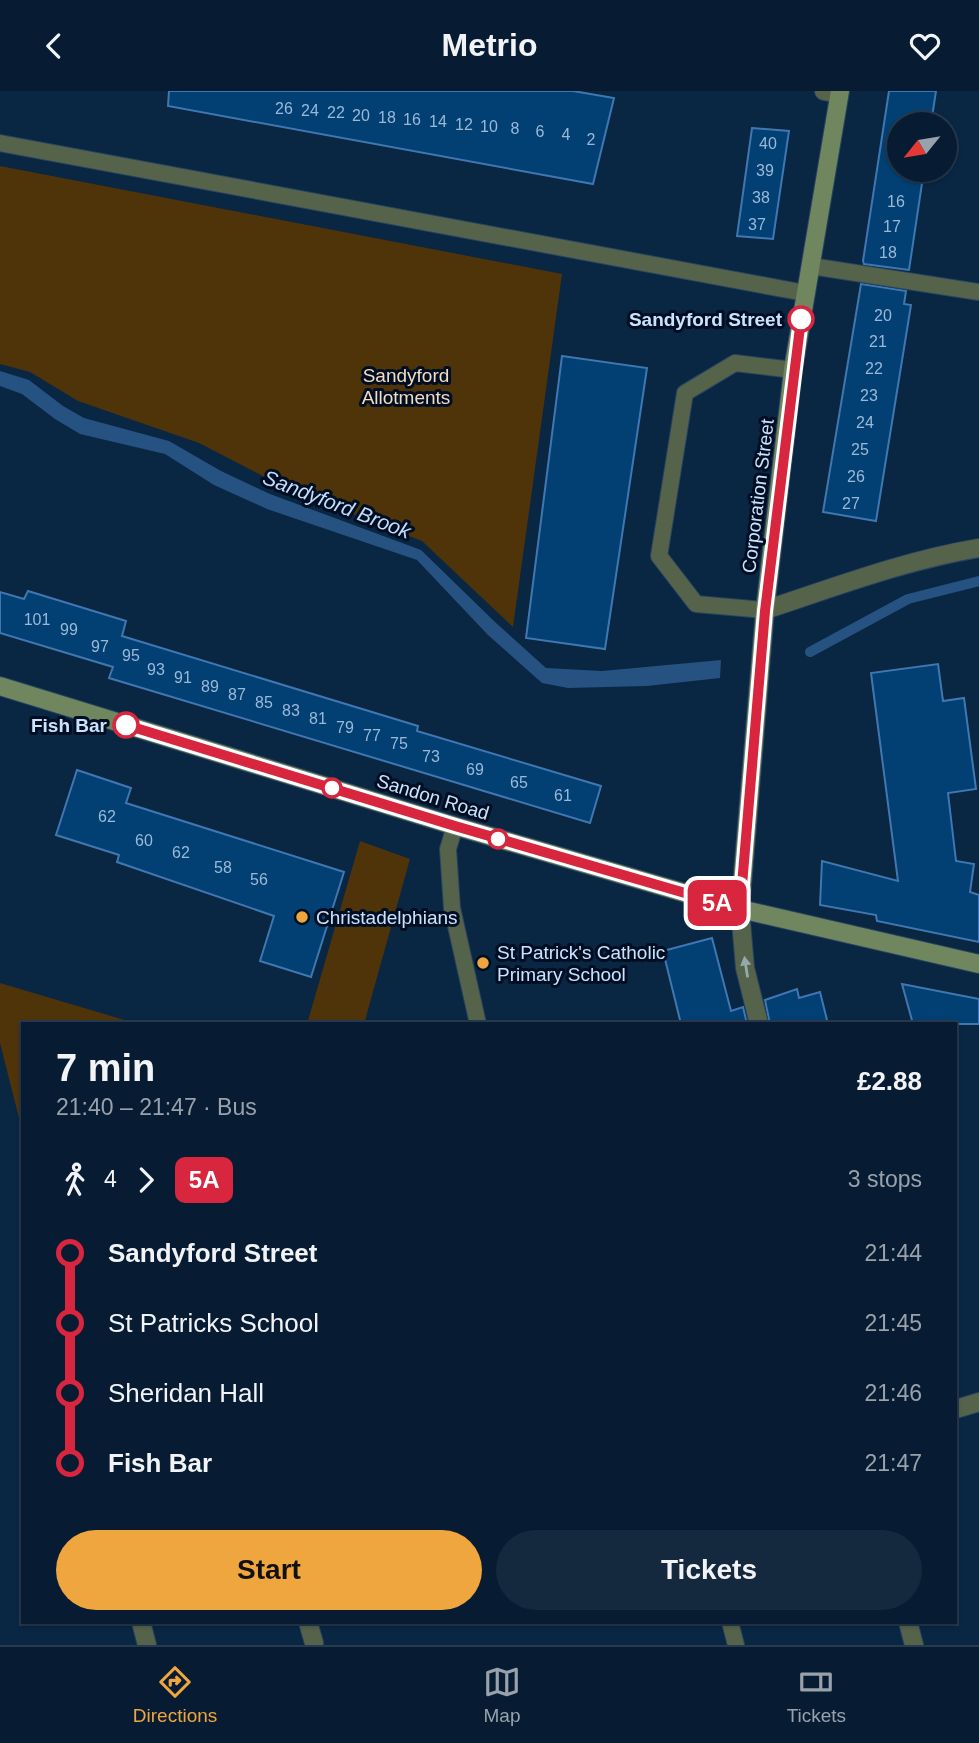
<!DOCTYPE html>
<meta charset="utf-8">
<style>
:root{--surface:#071c32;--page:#15293e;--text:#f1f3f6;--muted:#98a1ac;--line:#283a4d;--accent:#f0a63e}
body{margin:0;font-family:Arial,sans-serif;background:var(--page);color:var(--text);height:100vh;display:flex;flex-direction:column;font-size:26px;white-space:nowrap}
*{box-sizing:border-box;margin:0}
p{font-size:23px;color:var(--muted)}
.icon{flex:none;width:38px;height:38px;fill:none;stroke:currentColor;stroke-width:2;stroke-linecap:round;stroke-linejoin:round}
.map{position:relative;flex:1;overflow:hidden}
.sheet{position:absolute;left:21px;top:931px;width:936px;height:602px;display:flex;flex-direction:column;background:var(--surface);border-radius:0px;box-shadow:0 2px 5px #0004,0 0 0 2px var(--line)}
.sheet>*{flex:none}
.badge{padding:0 14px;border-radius:10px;font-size:24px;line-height:46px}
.needle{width:46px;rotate:240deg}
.tools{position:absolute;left:887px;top:21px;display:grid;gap:14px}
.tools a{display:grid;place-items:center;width:70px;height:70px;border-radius:50%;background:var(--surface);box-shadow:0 2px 5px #0004,0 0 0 2px var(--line);font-size:35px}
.map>.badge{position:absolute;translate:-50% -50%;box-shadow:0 0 0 4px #fff}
.legs{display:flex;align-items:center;gap:10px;height:77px;padding:0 35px;font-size:23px}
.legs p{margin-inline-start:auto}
.overview{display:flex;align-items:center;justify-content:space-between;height:119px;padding:0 35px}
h1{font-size:38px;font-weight:700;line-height:52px}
.cta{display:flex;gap:14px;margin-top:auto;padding:14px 35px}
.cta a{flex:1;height:80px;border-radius:42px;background:var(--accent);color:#111;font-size:28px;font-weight:700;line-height:80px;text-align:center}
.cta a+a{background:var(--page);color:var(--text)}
ul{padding:0 35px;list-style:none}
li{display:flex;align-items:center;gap:24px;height:70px;font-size:26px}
li i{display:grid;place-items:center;width:10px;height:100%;margin:0 9px;background:currentColor}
li i::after{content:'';width:18px;height:18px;margin:-9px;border:5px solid;border-radius:50%;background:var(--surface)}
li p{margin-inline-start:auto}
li:first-child i{background:linear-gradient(#0000 50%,currentColor 0)}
li:last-child i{background:linear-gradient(currentColor 50%,#0000 0)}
header{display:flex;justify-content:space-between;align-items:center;height:91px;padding:0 35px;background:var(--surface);font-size:32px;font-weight:700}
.menu{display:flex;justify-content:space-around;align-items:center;height:98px;border-top:2px solid var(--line);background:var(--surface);font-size:19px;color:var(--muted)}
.menu a{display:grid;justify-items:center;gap:4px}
.menu .current{color:var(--accent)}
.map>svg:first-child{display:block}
.green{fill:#4f3309}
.water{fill:#265281}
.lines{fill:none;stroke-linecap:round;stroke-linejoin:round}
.stream{stroke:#265281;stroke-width:10}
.building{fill:#023f73;stroke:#4177b0;stroke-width:2}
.lane-casing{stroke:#284460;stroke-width:18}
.street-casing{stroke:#284460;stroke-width:20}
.secondary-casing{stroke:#284460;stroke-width:20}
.lane{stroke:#55634b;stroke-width:16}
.street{stroke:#55634b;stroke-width:18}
.secondary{stroke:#70865f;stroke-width:18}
.oneway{fill:#96a9ac}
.line-1-casing{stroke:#fff;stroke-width:16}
.line-1{stroke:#d7263d;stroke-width:10}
.stop-1-dot{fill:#fff;stroke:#d7263d;stroke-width:3.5}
.poi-dot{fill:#f0a63e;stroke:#000e24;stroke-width:2.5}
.labels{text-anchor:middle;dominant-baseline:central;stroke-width:6;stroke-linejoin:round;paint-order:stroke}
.number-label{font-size:16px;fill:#99b9d9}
.stop-label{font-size:19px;font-weight:bold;fill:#cbe2fb;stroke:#000e24;text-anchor:end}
.park-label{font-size:19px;fill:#f6dcbe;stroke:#000e24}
.street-label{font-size:19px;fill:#cbe2fb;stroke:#000e24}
.poi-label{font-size:19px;fill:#cbe2fb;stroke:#000e24;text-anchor:start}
.water-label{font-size:21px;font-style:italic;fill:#c3dcf9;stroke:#000e24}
</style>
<header><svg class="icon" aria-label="back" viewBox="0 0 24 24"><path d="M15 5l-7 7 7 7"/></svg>Metrio<svg class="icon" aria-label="heart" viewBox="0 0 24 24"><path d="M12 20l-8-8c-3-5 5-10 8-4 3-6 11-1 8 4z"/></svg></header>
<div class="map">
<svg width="979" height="1554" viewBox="0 0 979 1554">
<rect width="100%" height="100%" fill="#092643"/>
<g class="green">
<path d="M0 75 562 183 513 536 422 450 284 396 199 352 78 310 30 281 0 273Z"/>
<path d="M360 750 410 768 364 933H307Z"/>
<path d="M0 892 138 933H23V1043L0 952Z"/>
</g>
<path class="water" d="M0 280 29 289 63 315 84 327 169 350 221 380 270 403 421 459 495 531 546 577 602 580 721 569 720 587 647 595 568 597 542 592 488 544 417 469 267 418 214 394 165 363 80 343 55 328 22 303 0 295Z"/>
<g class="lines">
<path class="stream" d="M810 561 908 508 979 490"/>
</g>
<g class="building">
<path d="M169 0H573L614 7 593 93 168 15Z"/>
<path d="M889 0H936L931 33H900V79H924L909 179 864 173 863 170Z"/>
<path d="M752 37 789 40 773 148 737 145Z"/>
<path d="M861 193 906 200 904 213 911 214 876 430 823 421Z"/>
<path d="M562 265 647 277 605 558 526 547Z"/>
<path d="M28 500 126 530 122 545 418 635 417 640 601 695 590 732 109 587 113 576 0 542V501L24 508Z"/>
<path d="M938 573 943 610 964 607 976 698 948 702 956 770 974 773 970 801 979 804V851L877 830 876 824 820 814 822 770 898 790 871 582Z"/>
<path d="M77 679 131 697 126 712 344 781 311 886 260 870 274 825 117 771 119 764 56 744Z"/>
<path d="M712 847 731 920 743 916 747 933H681L663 860Z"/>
<path d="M902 893 979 908V933H913Z"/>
<path d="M797 898 799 907 820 901 828 933H770L765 909Z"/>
</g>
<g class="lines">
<g class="lane-casing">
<g id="lane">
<path d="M0 52 805 202"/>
<path d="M811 175 979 201"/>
<path d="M765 519 696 513 659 465 685 302 735 272 793 279"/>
<path d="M455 735 448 758 452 817 478 933"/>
<path d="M730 1531 736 1554"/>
</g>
</g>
<g class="street-casing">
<g id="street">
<path d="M824 0 839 3"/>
<path d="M765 519C835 496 906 469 979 457"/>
<path d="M740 818 745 877 759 933"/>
<path d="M956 1318 979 1311"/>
<path d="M141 1531 147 1554"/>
<path d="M308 1531 314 1552"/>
<path d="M908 1531 914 1554"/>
</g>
</g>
<g class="secondary-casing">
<g id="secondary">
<path d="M0 595 455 735 740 818 979 873"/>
<path d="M740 818 765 519 793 279 840 0"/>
</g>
</g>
<use href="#lane" class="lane"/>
<use href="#street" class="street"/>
<use href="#secondary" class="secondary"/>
</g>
<defs><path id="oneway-solid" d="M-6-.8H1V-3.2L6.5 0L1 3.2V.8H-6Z" transform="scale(1.75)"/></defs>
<use class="oneway" href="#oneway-solid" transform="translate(746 876) rotate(-99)"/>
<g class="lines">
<g class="line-1-casing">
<path id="line-1" d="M126 634 455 735 740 818 765 520 801 228"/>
</g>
<use href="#line-1" class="line-1"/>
</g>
<g class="stop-1-dot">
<circle cx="801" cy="228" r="12"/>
<circle cx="126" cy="634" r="12"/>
<circle cx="332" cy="697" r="9"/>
<circle cx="498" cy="748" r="9"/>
</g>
<g class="poi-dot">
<circle cx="302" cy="826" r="7"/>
<circle cx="483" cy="872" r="7"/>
</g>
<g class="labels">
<g class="number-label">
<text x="284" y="17">26</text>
<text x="310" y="19">24</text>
<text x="336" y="21">22</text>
<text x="361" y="24">20</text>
<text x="387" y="26">18</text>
<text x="412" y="28">16</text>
<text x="438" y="30">14</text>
<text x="464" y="33">12</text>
<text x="489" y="35">10</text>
<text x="515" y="37">8</text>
<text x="540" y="40">6</text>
<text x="566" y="43">4</text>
<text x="591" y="48">2</text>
<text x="768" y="52">40</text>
<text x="765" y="79">39</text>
<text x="761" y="106">38</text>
<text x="896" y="110">16</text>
<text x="757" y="133">37</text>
<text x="892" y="135">17</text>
<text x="888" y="161">18</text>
<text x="883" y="224">20</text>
<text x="878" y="250">21</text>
<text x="874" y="277">22</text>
<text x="869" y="304">23</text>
<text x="865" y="331">24</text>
<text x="860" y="358">25</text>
<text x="856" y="385">26</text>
<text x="851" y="412">27</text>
<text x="37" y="528">101</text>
<text x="69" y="538">99</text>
<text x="100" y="555">97</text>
<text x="131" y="564">95</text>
<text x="156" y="578">93</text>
<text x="183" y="586">91</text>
<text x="210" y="595">89</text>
<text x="237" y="603">87</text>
<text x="264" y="611">85</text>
<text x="291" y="619">83</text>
<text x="318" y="627">81</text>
<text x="345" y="636">79</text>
<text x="372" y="644">77</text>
<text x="399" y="652">75</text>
<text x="431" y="665">73</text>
<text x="475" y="678">69</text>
<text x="519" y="691">65</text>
<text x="563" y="704">61</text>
<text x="107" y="725">62</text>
<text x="144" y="749">60</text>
<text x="181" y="761">62</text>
<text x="223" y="776">58</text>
<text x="259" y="788">56</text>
</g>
<g class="stop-label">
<text x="782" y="228">Sandyford Street</text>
<text x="107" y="634">Fish Bar</text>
</g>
<g class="park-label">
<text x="406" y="284">Sandyford<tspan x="406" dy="22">Allotments</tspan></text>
</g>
<g class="street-label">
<text transform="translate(758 405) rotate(-83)">Corporation Street</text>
<text transform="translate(433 706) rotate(17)">Sandon Road</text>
</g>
<g class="poi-label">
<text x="316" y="826">Christadelphians</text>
<text x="497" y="861">St Patrick's Catholic<tspan x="497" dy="22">Primary School</tspan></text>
</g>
<g class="water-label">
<text transform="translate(337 413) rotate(21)">Sandyford Brook</text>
</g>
</g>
</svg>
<div class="tools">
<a><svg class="needle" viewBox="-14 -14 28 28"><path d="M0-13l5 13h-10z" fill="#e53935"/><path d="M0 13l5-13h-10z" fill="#98a1ac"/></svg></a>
</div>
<b class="badge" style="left:717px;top:812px;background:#d7263d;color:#fff">5A</b>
<section class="sheet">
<div class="overview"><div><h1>7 min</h1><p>21:40 – 21:47 · Bus</p></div><b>£2.88</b></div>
<div class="legs"><svg class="icon" aria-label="walk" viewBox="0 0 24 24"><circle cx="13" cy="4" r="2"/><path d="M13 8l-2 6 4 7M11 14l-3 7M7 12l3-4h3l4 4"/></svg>4<svg class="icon" aria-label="forward" viewBox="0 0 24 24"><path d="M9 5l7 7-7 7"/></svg><b class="badge" style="background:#d7263d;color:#fff">5A</b><p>3 stops</p></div>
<ul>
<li><i style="color:#d7263d"></i><b>Sandyford Street</b><p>21:44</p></li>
<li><i style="color:#d7263d"></i><span>St Patricks School</span><p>21:45</p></li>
<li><i style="color:#d7263d"></i><span>Sheridan Hall</span><p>21:46</p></li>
<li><i style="color:#d7263d"></i><b>Fish Bar</b><p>21:47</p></li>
</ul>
<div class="cta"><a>Start</a><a>Tickets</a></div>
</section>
</div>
<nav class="menu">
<a class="current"><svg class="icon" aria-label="directions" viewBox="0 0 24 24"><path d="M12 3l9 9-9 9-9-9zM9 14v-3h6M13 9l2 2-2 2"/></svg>Directions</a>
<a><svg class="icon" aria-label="map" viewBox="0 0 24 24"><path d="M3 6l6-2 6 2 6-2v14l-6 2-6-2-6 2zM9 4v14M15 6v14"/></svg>Map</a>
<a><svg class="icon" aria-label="tickets" viewBox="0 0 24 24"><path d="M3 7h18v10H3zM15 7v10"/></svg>Tickets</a>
</nav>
